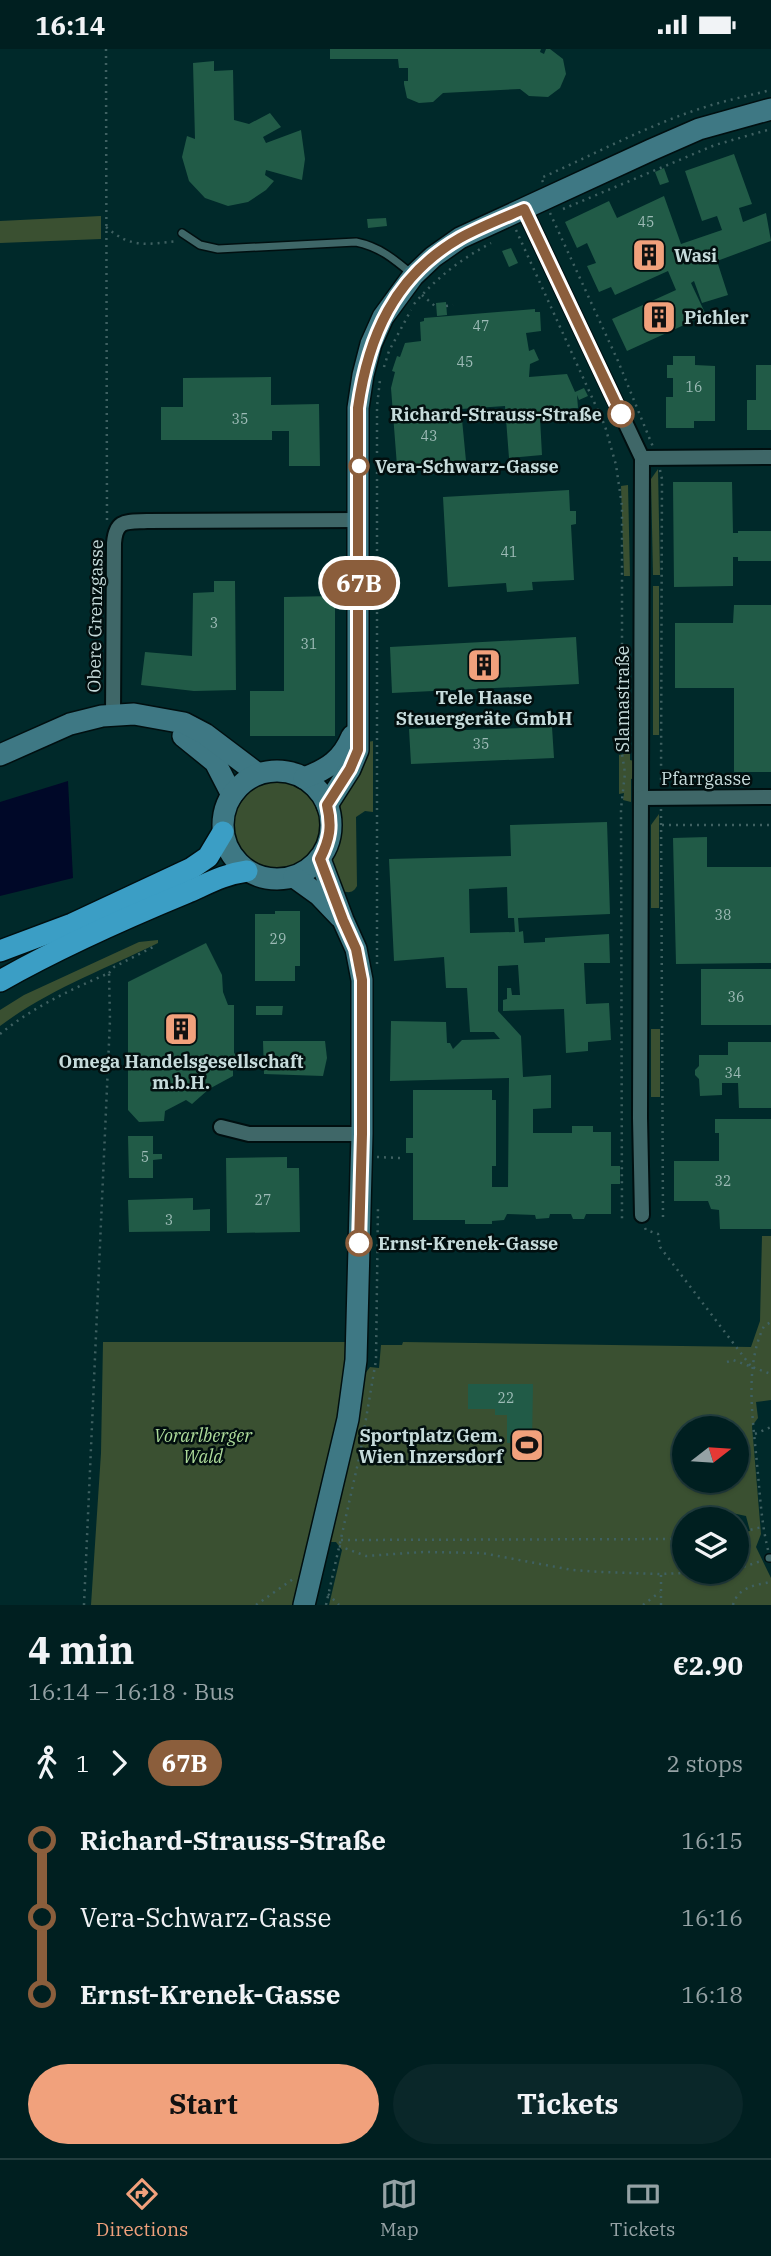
<!DOCTYPE html>
<meta charset="utf-8">
<style>
:root{--surface:#001f20;--page:#0a2729;--text:#f1f3f6;--muted:#95a2a5;--line:#223d3e;--accent:#f1a17c}
body{margin:0;font-family:"IBM Plex Serif",serif;background:var(--page);color:var(--text);height:100vh;display:flex;flex-direction:column;font-size:26px;white-space:nowrap}
*{box-sizing:border-box;margin:0}
p{font-size:23px;color:var(--muted)}
.icon{flex:none;width:38px;height:38px;fill:none;stroke:currentColor;stroke-width:2;stroke-linecap:round;stroke-linejoin:round}
.map{position:relative;height:1556px;overflow:hidden}
.side{display:flex;flex-direction:column;background:var(--surface);flex:1}
.side>*{flex:none}
.badge{padding:0 14px;border-radius:23px;font-size:24px;line-height:46px}
.needle{width:46px;rotate:73deg}
.fabs{position:absolute;left:672px;top:1367px;display:grid;gap:14px}
.fabs a{display:grid;place-items:center;width:77px;height:77px;border-radius:50%;background:var(--surface);box-shadow:0 2px 5px #0004,0 0 0 2px var(--line);font-size:35px}
.map>.badge{position:absolute;translate:-50% -50%;box-shadow:0 0 0 4px #fff}
.legs{display:flex;align-items:center;gap:10px;height:77px;padding:0 28px;font-size:23px}
.legs p{margin-inline-start:auto}
.summary{display:flex;align-items:center;justify-content:space-between;height:119px;padding:0 28px}
h1{font-size:38px;font-weight:700;line-height:52px}
.cta{display:flex;gap:14px;margin-top:auto;padding:14px 28px}
.cta a{flex:1;height:80px;border-radius:42px;background:var(--accent);color:#111;font-size:28px;font-weight:700;line-height:80px;text-align:center}
.cta a+a{background:var(--page);color:var(--text)}
ul{padding:0 28px;list-style:none}
li{display:flex;align-items:center;gap:24px;height:77px;font-size:26px}
li i{display:grid;place-items:center;width:10px;height:100%;margin:0 9px;background:currentColor}
li i::after{content:'';width:18px;height:18px;margin:-9px;border:5px solid;border-radius:50%;background:var(--surface)}
li p{margin-inline-start:auto}
li:first-child i{background:linear-gradient(#0000 50%,currentColor 0)}
li:last-child i{background:linear-gradient(currentColor 50%,#0000 0)}
.status{display:flex;justify-content:space-between;align-items:center;height:49px;padding:0 35px;background:var(--surface);direction:ltr}
.status svg{height:19px;fill:currentColor}
.menu{display:flex;justify-content:space-around;align-items:center;height:98px;border-top:2px solid var(--line);background:var(--surface);font-size:19px;color:var(--muted)}
.menu a{display:grid;justify-items:center;gap:4px}
.menu .selected{color:var(--accent)}
.map>svg:first-child{display:block}
.green{fill:#3a5031;fill-rule:evenodd}
.water{fill:#000828}
.building{fill:#215b47;fill-rule:evenodd}
.lines{fill:none;stroke-linecap:round;stroke-linejoin:round}
.lane-casing{stroke:#000f10;stroke-width:10}
.street-casing{stroke:#000f10;stroke-width:18}
.secondary-casing{stroke:#000f10;stroke-width:24}
.highway-casing{stroke:#000f10;stroke-width:24}
.path{stroke:#3f6162;stroke-width:2.5;stroke-dasharray:2 5;stroke-linecap:butt}
.lane{stroke:#3f6768;stroke-width:7}
.street{stroke:#3f6768;stroke-width:14}
.secondary{stroke:#3e7884;stroke-width:21}
.highway{stroke:#3b9ec5;stroke-width:21}
.line-1-casing{stroke:#fff;stroke-width:16}
.line-1{stroke:#8b5e3c;stroke-width:10}
.stop-1-dot{fill:#fff;stroke:#8b5e3c;stroke-width:3.5}
.labels{text-anchor:middle;dominant-baseline:central;stroke-width:5;stroke-linejoin:round;paint-order:stroke}
.number-label{font-size:14px;fill:#9dbbb6}
.poi-label{font-size:18px;font-weight:bold;fill:#c6dbdb;stroke:#020f0f;text-anchor:start}
.stop-label{font-size:18px;font-weight:bold;fill:#c6dbdb;stroke:#020f0f;text-anchor:start}
.street-label{font-size:18px;fill:#c6dbdb;stroke:#020f0f}
.park-label{font-size:18px;font-style:italic;fill:#addb9a;stroke:#020f0f}
</style>
<div class="status"><b>16:14</b><svg viewBox="0 0 49 12"><path d="M0 12V9h3v3zM5 12V6h3v6zM10 12V3h3v9zM15 12V0h3v12zM26 1h20v11H26zM47 4h2v5h-2z"/></svg></div>
<div class="map">
<svg width="771" height="1556" viewBox="0 0 771 1556">
<rect width="100%" height="100%" fill="#00292a"/>
<g class="green">
<path d="M101 167V190L0 194V172Z"/>
<path d="M658 420 660 526H653L651 430Z"/>
<path d="M628 436 630 527H624L621 437Z"/>
<rect x="653" y="537" width="6" height="149"/>
<path d="M624 671H630V711L634 712 635 729 631 730V753L623 751 624 744 619 745V706L624 705Z"/>
<path d="M373 692V763L365 762 356 768 357 837C353 844 349 844 342 842L331 812 341 792V766L338 758 340 747 368 693Z"/>
<circle cx="277" cy="776" r="43"/>
<path d="M659 765V859H651V776Z"/>
<path d="M158 891V894C105 920 48 941 0 977V961L24 946 139 893Z"/>
<rect x="651" y="980" width="9" height="68"/>
<path d="M762 1187H771V1351L756 1353 758 1369 752 1377 761 1485 756 1498 771 1529V1556H329L342 1501 336 1493H331L329 1500 323 1498 362 1349 364 1326 370 1318 379 1319 381 1296H402L403 1293 751 1298 760 1272ZM684 1379H737V1432H684ZM732 1464 746 1467 750 1482 737 1484V1522H684V1470H731Z"/>
<path d="M103 1293H347C341 1383 317 1469 297 1556H91L101 1404Z"/>
</g>
<path class="water" d="M68 732 73 829 0 847V753Z"/>
<g class="building">
<path d="M330 0H541L540 3 544 5 546 0H550L563 10 566 25 560 39 548 48 529 47 520 40 443 44 433 53 419 54 407 49 404 35V32H408V19H399L398 10H330Z"/>
<path d="M214 12V22L233 21 234 71 249 75 270 64 281 78 263 88 266 94 301 81 305 110 302 131 266 121 265 126 274 132 266 141 248 153 228 157 205 149 189 132 182 108 187 87 195 90 193 14Z"/>
<path d="M734 105 752 155 739 159 743 173 766 164 771 192 717 212 728 246 702 254 694 232 691 234 706 266 627 302 612 270 676 241 668 222 615 246 611 238 599 243 587 217 596 214 587 194 577 199 565 173 609 152 617 169 664 147 681 195 722 181 717 167 702 172 685 122Z"/>
<path d="M664 119 669 133 660 136 655 123Z"/>
<path d="M386 169 387 177 368 179 367 170Z"/>
<path d="M511 199 518 214 509 218 502 202Z"/>
<path d="M446 253 447 266 437 267 436 254Z"/>
<path d="M535 260V263H540L541 282 526 284 529 302 534 300 539 311 530 315 529 328 567 325 575 343 584 339 588 347 579 351 577 346 578 359 546 361 540 369 542 406 509 409 505 357 461 360 466 412 397 417 391 339 395 323 392 322 397 307 400 308 405 294 421 292 420 273 424 272V269Z"/>
<path d="M673 307H695V316L715 317V372H694V379H666V348H673V329H667V316H673Z"/>
<path d="M756 316H771V381H747V351H756Z"/>
<path d="M271 328V356L319 355 320 417H289V382H272V391H161V358H183V329Z"/>
<path d="M673 433H732L733 484H738V482H771V512H738V508H733V537L674 538Z"/>
<path d="M569 441 570 462H576V475L571 476 574 531 532 533 533 541 507 543 506 534 448 538 443 448Z"/>
<path d="M214 532H235L236 641 194 642 141 636 145 603 192 607 193 544 214 543Z"/>
<path d="M335 547V687H250V642H284V548Z"/>
<path d="M734 556H771V723H734V639H675V574H733Z"/>
<path d="M576 588 579 635 392 644 390 598Z"/>
<path d="M464 678 465 681 552 678 554 709 411 715 409 680Z"/>
<path d="M607 773 610 865 518 869 519 883 523 882 524 894 545 893V889L609 885 610 914H584L586 955 609 954 611 991 588 993V1002L566 1004 564 960 503 962V951L507 950V939H511L512 946H520L518 916 498 917V962L521 987 523 1028 551 1026V1059L533 1060V1084H572V1077H593V1083H611V1117H620V1135H611V1165H586L584 1170H573L571 1165H550L549 1169 536 1170 535 1166 507 1165 504 1171 492 1172V1175H465V1171H413V1104H406V1089H413V1041H492V1051H496V1117H492V1138H508L509 1029 390 1032 391 972 446 973 447 994H450L453 1000 462 991 500 990 494 983H470L467 939H446L444 908 394 912 389 810 511 807 510 776ZM507 838 508 869H514L515 883 470 884 469 840Z"/>
<path d="M707 788V818H771V914L676 915 673 789Z"/>
<path d="M275 862H300V917H295V932H255V865H275Z"/>
<path d="M206 894 222 926 223 943 228 956H234V1004L239 1009 233 1015V1027L209 1040 192 1055 186 1051 165 1062 164 1072 139 1073 128 1061V933Z"/>
<rect x="701" y="920" width="70" height="56"/>
<path d="M256 957H283L282 966H256Z"/>
<path d="M263 992H325L327 1009 323 1027 264 1025Z"/>
<path d="M728 993H771V1059H739L738 1034H722V1046L700 1047 699 1030 695 1026V1021L699 1017V1006H728Z"/>
<path d="M715 1070H771V1180H720L719 1161 711 1160 708 1152H674V1112H719V1084H715Z"/>
<path d="M128 1087H153V1105H162V1110L153 1111V1129H129Z"/>
<path d="M287 1108V1119H299L300 1183 227 1184 226 1109Z"/>
<path d="M193 1149V1161L210 1160V1182L129 1183 128 1151Z"/>
<path d="M468 1335H533L532 1394H507V1366H495V1360H468Z"/>
</g>
<g class="lines">
<g class="lane-casing">
<g id="lane">
<path d="M182 184 200 196 218 200 356 193C380 198 394 210 413 226"/>
<path d="M769 1509H771"/>
</g>
</g>
<g class="street-casing">
<g id="street">
<path d="M524 160 642 409 640 1069 642 1166"/>
<path d="M642 409 771 408"/>
<path d="M113 666 114 494C116 470 126 473 147 472L360 471"/>
<path d="M641 749 771 748"/>
<path d="M221 1078 249 1085H362"/>
</g>
</g>
<g class="secondary-casing">
<g id="secondary">
<path d="M183 687 215 713 232 746"/>
<path d="M0 706 70 675 102 667 134 665 184 674 205 685 258 725"/>
<circle cx="277" cy="776" r="54"/>
<path d="M304 729C328 720 342 711 352 687"/>
<path d="M327 756 350 720 358 701V359L363 326 371 295 383 268 413 227 433 208 460 189 651 101 699 80 771 60"/>
<path d="M294 828 319 846 340 868"/>
<path d="M304 1556 348 1370 356 1311 362 1085V931L356 900 343 871 320 810"/>
</g>
</g>
<g class="highway-casing">
<g id="highway">
<path d="M0 902 72 875 192 819 208 808 223 783"/>
<path d="M0 932C60 898 123 870 186 844 207 835 224 825 247 822"/>
</g>
</g>
<g class="path">
<path d="M106 0 107 471H109"/>
<path d="M543 133 541 129C593 106 644 78 699 60 723 52 747 47 771 41"/>
<path d="M563 160 715 96 771 80"/>
<path d="M550 164 618 312 653 398"/>
<path d="M106 178C131 200 148 195 178 192"/>
<path d="M516 181 605 377 616 416 622 457V705L625 724 621 760 622 1171"/>
<path d="M422 246 436 258"/>
<path d="M414 255C436 229 461 210 491 194"/>
<path d="M446 257 453 256"/>
<path d="M384 318 389 302 411 261"/>
<path d="M660 421 662 430 661 736"/>
<path d="M661 760 663 1170"/>
<path d="M662 776H771"/>
<path d="M377 915V357L380 331"/>
<path d="M109 924 114 918 155 897"/>
<path d="M0 985C33 958 70 941 109 924L110 971 84 1556"/>
<path d="M377 1108 400 1109"/>
<path d="M645 1179 646 1181 658 1185 660 1198 753 1320"/>
<path d="M727 1313 733 1311 771 1325"/>
<path d="M755 1385 771 1378"/>
<path d="M737 1484 762 1478"/>
<path d="M341 1491 684 1490"/>
<path d="M339 1497 366 1507 423 1503 482 1504 572 1521 600 1523 661 1525 729 1522"/>
<path d="M768 1501C761 1472 760 1444 757 1415 753 1370 744 1318 764 1277L771 1273"/>
<path d="M737 1520 761 1512"/>
<path d="M328 1545 339 1556"/>
<path d="M256 1556 293 1530"/>
<path d="M326 1556 360 1405 376 1311 378 1157"/>
<path d="M643 1556 660 1543"/>
<path d="M661 1556V1525"/>
<path d="M733 1556C738 1538 755 1536 771 1533"/>
</g>
<use href="#lane" class="lane"/>
<use href="#street" class="street"/>
<use href="#secondary" class="secondary"/>
<use href="#highway" class="highway"/>
</g>
<g class="lines">
<g class="line-1-casing">
<path id="line-1" d="M359 1194 362 1085V931L356 900 343 871 320 810C330 790 332 777 327 756L350 720 358 701V359C368 288 394 227 460 189 480 178 503 169 524 160L621 365"/>
</g>
<use href="#line-1" class="line-1"/>
</g>
<defs>
<g id="building-square" transform="scale(1.75)"><rect x="-9" y="-9" width="18" height="18" rx="4" fill="#f1a17c" stroke="#020f0f"/><path d="M-4-6H4V6H1V3H-1V6H-4ZM-2.5-4.3h1.7v1.8h-1.7ZM.8-4.3h1.7v1.8H.8ZM-2.5-1h1.7V.8h-1.7ZM.8-1h1.7V.8H.8Z" fill="#111"/></g>
<g id="stadium-square" transform="scale(1.75)"><rect x="-9" y="-9" width="18" height="18" rx="4" fill="#f1a17c" stroke="#020f0f"/><path d="M0-5a6.5 5 0 1 0 0 10a6.5 5 0 1 0 0-10ZM-3.5-1.8h7v3.6h-7Z" fill="#111"/></g>
</defs>
<g fill-rule="evenodd">
<use href="#building-square" x="649" y="206"/>
<use href="#building-square" x="659" y="268"/>
<use href="#building-square" x="484" y="616"/>
<use href="#building-square" x="181" y="980"/>
<use href="#stadium-square" x="527" y="1396"/>
</g>
<g class="stop-1-dot">
<circle cx="621" cy="365" r="12"/>
<circle cx="359" cy="417" r="9"/>
<circle cx="359" cy="1194" r="12"/>
</g>
<g class="labels">
<g class="number-label">
<text x="646" y="173">45</text>
<text x="481" y="277">47</text>
<text x="465" y="313">45</text>
<text x="694" y="338">16</text>
<text x="240" y="370">35</text>
<text x="429" y="387">43</text>
<text x="509" y="503">41</text>
<text x="214" y="574">3</text>
<text x="309" y="595">31</text>
<text x="481" y="695">35</text>
<text x="723" y="866">38</text>
<text x="278" y="890">29</text>
<text x="736" y="948">36</text>
<text x="733" y="1024">34</text>
<text x="145" y="1108">5</text>
<text x="723" y="1132">32</text>
<text x="263" y="1151">27</text>
<text x="169" y="1171">3</text>
<text x="506" y="1349">22</text>
</g>
<g class="poi-label">
<text x="674" y="206">Wasi</text>
<text x="684" y="268">Pichler</text>
<text x="484" y="648" text-anchor="middle">Tele Haase<tspan x="484" dy="21">Steuergeräte GmbH</tspan></text>
<text x="181" y="1012" text-anchor="middle">Omega Handelsgesellschaft<tspan x="181" dy="21">m.b.H.</tspan></text>
<text x="503" y="1386" text-anchor="end">Sportplatz Gem.<tspan x="503" dy="21">Wien Inzersdorf</tspan></text>
</g>
<g class="stop-label">
<text x="602" y="365" text-anchor="end">Richard-Strauss-Straße</text>
<text x="375" y="417">Vera-Schwarz-Gasse</text>
<text x="378" y="1194">Ernst-Krenek-Gasse</text>
</g>
<g class="street-label">
<text transform="translate(95 567) rotate(-89)">Obere Grenzgasse</text>
<text transform="translate(622 650) rotate(-90)">Slamastraße</text>
<text x="706" y="729">Pfarrgasse</text>
</g>
<g class="park-label">
<text x="203" y="1386">Vorarlberger<tspan x="203" dy="21">Wald</tspan></text>
</g>
</g>
</svg>
<div class="fabs">
<a><svg class="needle" viewBox="-14 -14 28 28"><path d="M0-13l5 13h-10z" fill="#e53935"/><path d="M0 13l5-13h-10z" fill="#95a2a5"/></svg></a>
<a><svg class="icon" aria-label="layers" viewBox="0 0 24 24"><path d="M12 4l9 5-9 5-9-5zM3 14l9 5 9-5"/></svg></a>
</div>
<b class="badge" style="left:359px;top:534px;background:#8b5e3c;color:#fff">67B</b>
</div>
<section class="side">
<div class="summary"><div><h1>4 min</h1><p>16:14 – 16:18 · Bus</p></div><b>€2.90</b></div>
<div class="legs"><svg class="icon" aria-label="walk" viewBox="0 0 24 24"><circle cx="13" cy="4" r="2"/><path d="M13 8l-2 6 4 7M11 14l-3 7M7 12l3-4h3l4 4"/></svg>1<svg class="icon" aria-label="forward" viewBox="0 0 24 24"><path d="M9 5l7 7-7 7"/></svg><b class="badge" style="background:#8b5e3c;color:#fff">67B</b><p>2 stops</p></div>
<ul>
<li><i style="color:#8b5e3c"></i><b>Richard-Strauss-Straße</b><p>16:15</p></li>
<li><i style="color:#8b5e3c"></i><span>Vera-Schwarz-Gasse</span><p>16:16</p></li>
<li><i style="color:#8b5e3c"></i><b>Ernst-Krenek-Gasse</b><p>16:18</p></li>
</ul>
<div class="cta"><a>Start</a><a>Tickets</a></div>
</section>
<nav class="menu">
<a class="selected"><svg class="icon" aria-label="directions" viewBox="0 0 24 24"><path d="M12 3l9 9-9 9-9-9zM9 14v-3h6M13 9l2 2-2 2"/></svg>Directions</a>
<a><svg class="icon" aria-label="map" viewBox="0 0 24 24"><path d="M3 6l6-2 6 2 6-2v14l-6 2-6-2-6 2zM9 4v14M15 6v14"/></svg>Map</a>
<a><svg class="icon" aria-label="tickets" viewBox="0 0 24 24"><path d="M3 7h18v10H3zM15 7v10"/></svg>Tickets</a>
</nav>
